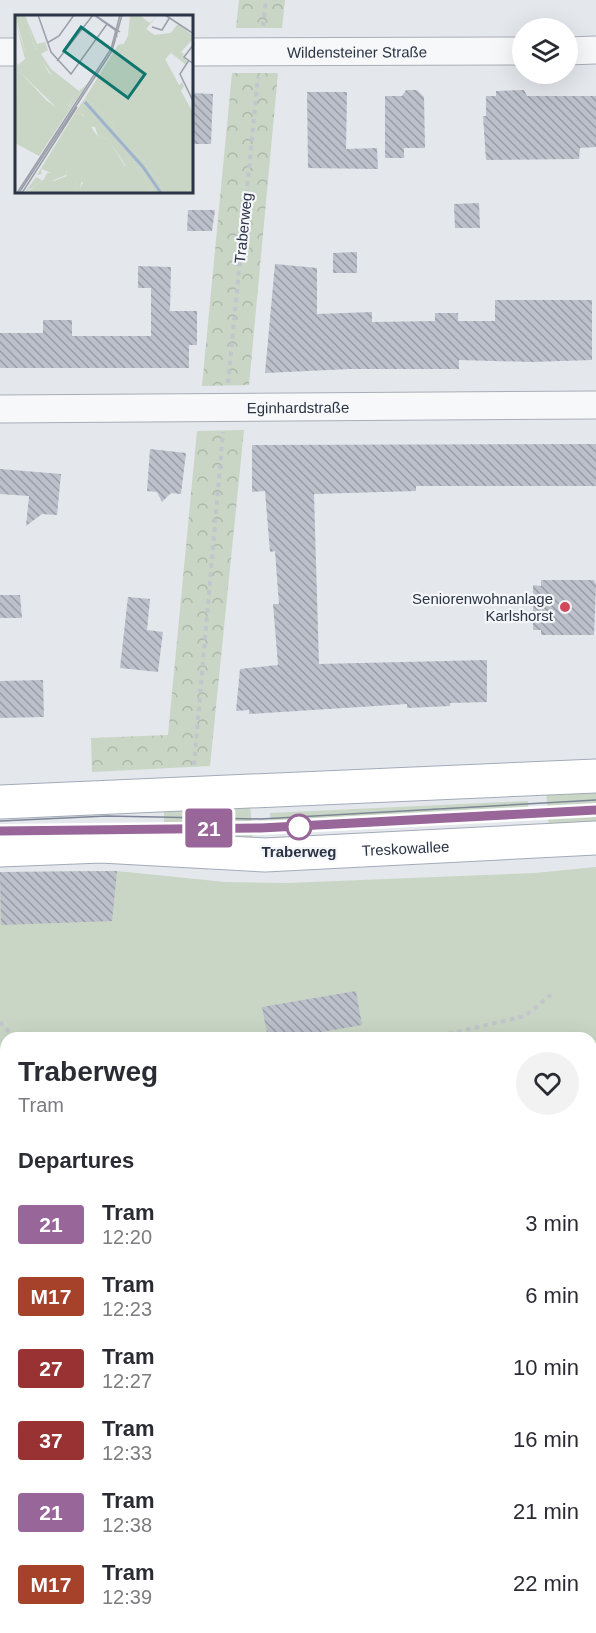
<!DOCTYPE html>
<meta charset="utf-8">
<style>
:root{--surface:#fff;--page:#f2f2f3;--text:#2b2b33;--muted:#7c7c81}
body{margin:0;font-family:Helvetica,sans-serif;background:var(--page);color:var(--text);height:100vh;display:flex;flex-direction:column;font-size:22px;white-space:nowrap}
*{box-sizing:border-box;margin:0}
p{font-size:20px;color:var(--muted)}
.icon{flex:none;width:33px;height:33px;fill:none;stroke:currentColor;stroke-width:2;stroke-linecap:round;stroke-linejoin:round}
.map{position:relative;flex:1;overflow:hidden}
.drawer{position:absolute;left:0px;top:1032px;width:597px;height:602px;display:flex;flex-direction:column;background:var(--surface);border-radius:18px 18px 0 0;box-shadow:0 6px 24px #0002}
.drawer>*{flex:none}
.badge{padding:0 12px;border-radius:4px;font-size:21px;line-height:39px}
.fabs{position:absolute;left:512px;top:18px;display:grid;gap:12px}
.fabs a{display:grid;place-items:center;width:66px;height:66px;border-radius:50%;background:var(--surface);box-shadow:0 6px 24px #0002;font-size:30px}
.map>.badge{position:absolute;translate:-50% -50%;box-shadow:0 0 0 3px #fff}
h2{padding:0 18px;font-size:22px;line-height:54px}
.round{display:grid;place-items:center;flex:none;width:63px;height:63px;border-radius:32px;background:var(--page)}
.head{display:flex;align-items:center;justify-content:space-between;height:102px;padding:0 18px}
h1{font-size:28px;font-weight:800;line-height:45px}
ul{padding:0;list-style:none}
li{display:flex;align-items:center;gap:18px;height:72px;padding:0 18px}
li div{flex:1}
li b{display:block;font-size:22px}
li em{font-style:normal}
li .badge{min-width:66px;font-weight:700;text-align:center}
.map>svg:first-child{display:block}
.grass{fill:#c9d6c5;fill-rule:evenodd}
.park{fill:url(#park-crowns)}
.building{fill:url(#building-back-hatch)}
.lines{fill:none;stroke-linecap:round;stroke-linejoin:round}
.minor-casing{stroke:#a9aeb7;stroke-width:29}
.major-casing{stroke:#a3abb8;stroke-width:35}
.path{stroke:#c2c5cb;stroke-width:4;stroke-dasharray:4.5 4.5;stroke-linecap:butt}
.minor{stroke:#f7f8fa;stroke-width:27}
.major{stroke:#fff;stroke-width:33}
.tram{stroke:#7d8696;stroke-width:1.5}
.line-casing{stroke:#fff;stroke-width:14}
.line{stroke:#969;stroke-width:9}
.poi-dot{fill:#d1495b;stroke:#f4f6f9;stroke-width:2}
.stop-dot{fill:#fff;stroke:#969;stroke-width:3}
.labels{text-anchor:middle;dominant-baseline:central;stroke-width:4.5;stroke-linejoin:round;paint-order:stroke}
.street-label{font-size:15px;fill:#2b3445;stroke:#f4f6f9}
.poi-label{font-size:15px;fill:#2b3445;stroke:#f4f6f9;text-anchor:end}
.stop-label{font-size:15px;font-weight:bold;fill:#2b3445;stroke:#f4f6f9}
.inset-river{fill:none;stroke:#9fb4cc;stroke-width:3}
.inset-road{fill:none;stroke:#9a9fa9;stroke-width:1.5}
.view{fill:#0f766e;fill-opacity:0.15;stroke:#0f766e;stroke-width:3}
.inset-edge{fill:none;stroke:#2b3445;stroke-width:3}
</style>
<div class="map">
<svg width="596" height="1633" viewBox="0 0 596 1633">
<defs>
<pattern id="park-crowns" width="20" height="18" patternUnits="userSpaceOnUse" patternTransform="scale(1.5)"><rect width="20" height="18" fill="#c9d6c5"/><path d="M2 6a3 3 0 1 1 6 0M12 15a3 3 0 1 1 6 0" fill="none" stroke="#adb8ab"/></pattern>
<pattern id="building-back-hatch" width="6" height="6" patternUnits="userSpaceOnUse" patternTransform="scale(1.5)"><rect width="6" height="6" fill="#bbc0ca"/><path d="M-1 5l2 2M0 0l6 6M5-1l2 2" fill="none" stroke="#989da6"/></pattern>
</defs>
<rect width="100%" height="100%" fill="#e4e7ec"/>
<g class="grass">
<path d="M596 787V824L549 829 546 790Z"/>
<path d="M528 801 529 820 271 832 270 813Z"/>
<path d="M250 803 253 842 164 837V808Z"/>
<path d="M596 867V1633H0V872L117 871 225 882 287 883 535 873ZM6 1038H591V1628H6Z"/>
</g>
<g class="park">
<path d="M239 0H285L282 28H236Z"/>
<path d="M232 73H278L249 385 202 386Z"/>
<path d="M244 430 210 766 92 772 91 738 168 735 197 431Z"/>
</g>
<g class="building">
<path d="M406 90H417L424 97 425 148H404V158H385V96H402Z"/>
<path d="M524 90 527 96H596V147L580 148 579 159 486 160 483 116H486V96H496V91Z"/>
<path d="M307 92H347L346 149 377 148 378 169 308 168Z"/>
<path d="M192 93 213 94 211 144H192Z"/>
<path d="M479 203 480 228H455L454 204Z"/>
<path d="M188 210H215L212 231H187Z"/>
<path d="M357 252V273H333V253Z"/>
<path d="M275 264 317 268V314L372 312V322L435 321V313H458V321H495V300H592V360L531 362 459 360V369H350L265 373Z"/>
<path d="M138 266 171 267 170 311H197V345H189V368H0V333H43V320H72V336H151V288H138Z"/>
<path d="M596 444V486H416V491L314 494 319 664 487 660V702L450 703V706L407 708V704L249 714V710L236 711 240 669 278 665 273 604H279L275 551 270 552 265 491 252 492V445Z"/>
<path d="M150 449 186 453 181 494 171 493 162 502 157 492 147 491Z"/>
<path d="M0 469 61 474 57 515 42 514 26 526 29 496 0 494Z"/>
<path d="M541 580H594L596 585 594 635H541V630H533V585L541 586Z"/>
<path d="M0 595H20L22 618H0Z"/>
<path d="M128 597 150 599 147 630 163 632 158 672 120 668Z"/>
<path d="M43 680 44 717 0 718V681Z"/>
<path d="M117 871 112 921 1 925 0 872Z"/>
<path d="M356 991 362 1025 287 1038H268L262 1007Z"/>
</g>
<g class="lines">
<g class="minor-casing">
<g id="minor">
<path d="M567 51 596 50"/>
<path d="M0 52H16"/>
<path id="s1" d="M192 52 522 51"/>
<path id="s2" d="M0 409 596 405"/>
</g>
</g>
<g class="major-casing">
<g id="major">
<path d="M0 802 596 776"/>
<path id="s3" d="M0 850 101 846 265 855 596 838"/>
</g>
</g>
<g class="path">
<path d="M263 26 266 0"/>
<path d="M228 383 258 77"/>
<path d="M194 765 223 432"/>
<path d="M0 1022 15 1038"/>
<path d="M431 1038 525 1016 553 993"/>
<path d="M591 1229 596 1230"/>
<path d="M591 1270 596 1271"/>
<path d="M0 1277 6 1282"/>
<path d="M0 1307 6 1312"/>
<path d="M0 1339 6 1331"/>
<path d="M0 1436 6 1440"/>
<path d="M0 1499 6 1488"/>
<path d="M369 1628 375 1633"/>
<path d="M107 1633 110 1628"/>
<path d="M178 1633 181 1628"/>
</g>
<use href="#minor" class="minor"/>
<use href="#major" class="major"/>
<g class="tram">
<path d="M0 821 107 816 261 819 596 800"/>
<path d="M0 831 261 828 500 818 596 810"/>
</g>
</g>
<g class="lines">
<g class="line-casing">
<path id="line" d="M0 831 261 828 596 810"/>
</g>
<use href="#line" class="line"/>
</g>
<circle class="poi-dot" cx="565" cy="607" r="6"/>
<circle class="stop-dot" cx="299" cy="827" r="12"/>
<g class="labels">
<g class="street-label">
<text stroke="none"><textPath href="#s1" startOffset="165">Wildensteiner Straße</textPath></text>
<text transform="translate(243 228) rotate(-84)">Traberweg</text>
<text stroke="none"><textPath href="#s2" startOffset="298">Eginhardstraße</textPath></text>
<text stroke="none"><textPath href="#s3" startOffset="406">Treskowallee</textPath></text>
</g>
<g class="poi-label">
<text x="553" y="598">Seniorenwohnanlage<tspan x="553" dy="17">Karlshorst</tspan></text>
</g>
<g class="stop-label">
<text x="299" y="851">Traberweg</text>
</g>
</g>
<g transform="translate(15 15)">
<rect width="178" height="178" fill="#e4e7ec"/>
<path d="M163 9 178 24 166 37 170 40 156 37 150 44 164 70 167 67 166 76 178 98V178H152L130 148 104 123 97 108 70 83 103 30 156 18ZM60 98 67 99 83 122 93 124 110 151 118 146 140 178H68L65 173 68 168 52 156 42 160 26 154 27 159 22 160ZM54 160 62 167 59 178H11L31 163 39 166Z" fill="#c9d6c5"/>
<path d="M115 0H124L135 8 143 0 131 14 139 20 130 37 117 30 116 36 106 34 113 21ZM2 47 6 58 31 85 45 95 49 90 57 91 24 141 0 128ZM70 83 97 108 104 123 130 148 152 178H140L118 146 111 151 93 124 83 122 80 112H72L68 99 60 98ZM58 156 67 164 65 173 68 178H59L62 167 51 160 34 167 31 164 9 178 21 162 28 166 32 158Z" fill="#c9d6c5"/>
<path d="M10 0 22 29 30 27 33 35 26 39 36 54 64 76 72 69 57 91 54 90 61 80 39 63 24 42 3 50 10 44 0 5 11 39 21 35ZM123 8 139 20 156 18 163 9 178 21 166 37 172 46 170 49 156 38 150 44 160 72 165 74 167 67 169 71 166 76 178 98V119L143 45 116 30Z" fill="#c9d6c5"/>
<path d="M0 0H10L21 36 34 58 61 80 52 92 49 90 45 96 6 58 3 50 13 46Z" fill="#c9d6c5"/>
<path class="inset-river" d="M70 87 128 152 146 178"/>
<path class="inset-road" d="M23 0 36 37 56 59 92 9M79 0 100 15 102 22M80 0 105 17M150 0 179 19M137 12 147 15 155 2M32 28 44 21 59 0M179 29 169 42 179 49M174 45 165 59 179 88M42 46 78 0M2 178 96 34 105 0M4 178 97 36 107 0M7 178 62 92"/>
<path class="view" d="M66 12 130 59 113 83 49 36Z"/>
<rect width="178" height="178" class="inset-edge"/>
</g>
</svg>
<div class="fabs">
<a><svg class="icon" aria-label="layers" viewBox="0 0 24 24"><path d="M12 4l9 5-9 5-9-5zM3 14l9 5 9-5"/></svg></a>
</div>
<b class="badge" style="left:209px;top:828px;background:#969;color:#fff">21</b>
<section class="drawer">
<div class="head"><div><h1>Traberweg</h1><p>Tram</p></div><a class="round"><svg class="icon" aria-label="heart" viewBox="0 0 24 24"><path d="M12 20l-8-8c-3-5 5-10 8-4 3-6 11-1 8 4z"/></svg></a></div>
<h2>Departures</h2>
<ul>
<li><span class="badge" style="background:#969;color:#fff">21</span><div><b>Tram</b><p>12:20</p></div><em>3 min</em></li>
<li><span class="badge" style="background:#a6422a;color:#fff">M17</span><div><b>Tram</b><p>12:23</p></div><em>6 min</em></li>
<li><span class="badge" style="background:#933;color:#fff">27</span><div><b>Tram</b><p>12:27</p></div><em>10 min</em></li>
<li><span class="badge" style="background:#933;color:#fff">37</span><div><b>Tram</b><p>12:33</p></div><em>16 min</em></li>
<li><span class="badge" style="background:#969;color:#fff">21</span><div><b>Tram</b><p>12:38</p></div><em>21 min</em></li>
<li><span class="badge" style="background:#a6422a;color:#fff">M17</span><div><b>Tram</b><p>12:39</p></div><em>22 min</em></li>
</ul>
</section>
</div>
